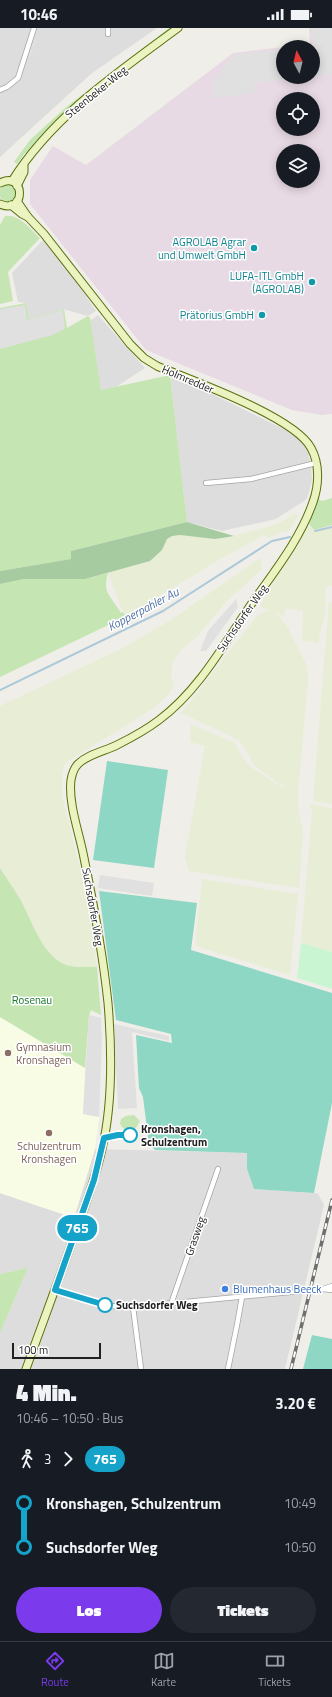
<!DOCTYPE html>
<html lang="de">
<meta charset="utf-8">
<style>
:root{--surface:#171b24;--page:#242831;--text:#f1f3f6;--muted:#9ea1a6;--line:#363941;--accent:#7c3aed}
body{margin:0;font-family:"Titillium Web",sans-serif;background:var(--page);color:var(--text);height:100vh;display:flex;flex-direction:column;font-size:15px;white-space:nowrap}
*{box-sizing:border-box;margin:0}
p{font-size:13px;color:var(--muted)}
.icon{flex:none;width:22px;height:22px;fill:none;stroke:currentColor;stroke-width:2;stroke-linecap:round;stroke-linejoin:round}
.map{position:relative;height:1341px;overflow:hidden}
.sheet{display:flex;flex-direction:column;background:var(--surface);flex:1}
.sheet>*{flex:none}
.badge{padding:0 8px;border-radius:13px;font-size:14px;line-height:26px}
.needle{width:26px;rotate:353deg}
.fabs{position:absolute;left:276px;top:12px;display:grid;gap:8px}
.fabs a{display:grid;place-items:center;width:44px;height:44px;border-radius:50%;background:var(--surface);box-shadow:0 2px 10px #0003;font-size:20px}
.scale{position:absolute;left:12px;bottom:10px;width:89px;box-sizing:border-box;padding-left:4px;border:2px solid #202020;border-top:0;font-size:11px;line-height:14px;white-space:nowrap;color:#202020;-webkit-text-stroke:3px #fff;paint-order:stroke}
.map>.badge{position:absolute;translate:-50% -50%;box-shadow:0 0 0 2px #fff}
.legs{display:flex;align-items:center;gap:6px;height:44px;padding:0 16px;font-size:13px}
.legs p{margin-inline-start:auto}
.summary{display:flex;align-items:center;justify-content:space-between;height:68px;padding:0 16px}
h1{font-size:22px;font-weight:800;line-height:30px}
.primary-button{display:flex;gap:8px;margin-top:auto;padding:8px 16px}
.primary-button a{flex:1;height:46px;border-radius:24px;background:var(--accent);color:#fff;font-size:16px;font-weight:800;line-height:46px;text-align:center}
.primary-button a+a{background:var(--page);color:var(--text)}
ul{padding:0 16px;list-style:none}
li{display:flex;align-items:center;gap:14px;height:44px;font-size:15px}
li i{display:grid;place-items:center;width:6px;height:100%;margin:0 5px;background:currentColor}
li i::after{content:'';width:10px;height:10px;margin:-5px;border:3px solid;border-radius:50%;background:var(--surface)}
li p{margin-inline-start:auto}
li:first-child i{background:linear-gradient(#0000 50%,currentColor 0)}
li:last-child i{background:linear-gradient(currentColor 50%,#0000 0)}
.status{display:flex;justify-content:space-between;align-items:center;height:28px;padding:0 20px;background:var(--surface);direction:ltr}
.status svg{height:11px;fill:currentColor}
.tabs{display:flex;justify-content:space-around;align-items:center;height:56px;border-top:1px solid var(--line);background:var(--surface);font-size:11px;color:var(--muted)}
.tabs a{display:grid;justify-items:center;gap:2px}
.tabs .active{color:var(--accent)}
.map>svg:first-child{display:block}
.residential{fill:#dedddd}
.industrial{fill:#e8dae4;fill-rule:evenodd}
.education{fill:#f9fce4}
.farmland{fill:#e8edd5}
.grass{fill:#c5e5b2}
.forest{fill:#a7cba0}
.park{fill:#c9f5d2}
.pitch{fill:#8dd7c4}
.parking{fill:#e0e0e0}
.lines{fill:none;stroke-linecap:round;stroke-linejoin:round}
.stream{stroke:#acc9d9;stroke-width:2}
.street-casing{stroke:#a4a4a4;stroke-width:6}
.secondary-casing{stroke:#596f0f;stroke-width:9}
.street{stroke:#fff;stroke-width:4.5}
.secondary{stroke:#ebf4c1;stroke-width:7}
.rail-casing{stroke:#6e6e6e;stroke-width:3.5}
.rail{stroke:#fff;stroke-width:2;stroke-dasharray:6;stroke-linecap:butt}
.line-1-casing{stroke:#fff;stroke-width:9}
.line-1{stroke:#15a3c9;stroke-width:6}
.culture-dot{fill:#0f9aa8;stroke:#fff;stroke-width:1.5}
.education-dot{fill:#8d6e63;stroke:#fff;stroke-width:1.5}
.stop-1-dot{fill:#fff;stroke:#15a3c9;stroke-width:2}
.shop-dot{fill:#3f7fe0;stroke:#fff;stroke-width:1.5}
.labels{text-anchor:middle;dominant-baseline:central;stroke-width:3;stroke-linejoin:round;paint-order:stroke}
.street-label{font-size:11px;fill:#202020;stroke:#fff}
.culture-label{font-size:11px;fill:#0d838f;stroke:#fff;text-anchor:end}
.park-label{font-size:11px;fill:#16762a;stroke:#fff}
.education-label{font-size:11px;fill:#785e54;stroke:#fff;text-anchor:start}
.stop-label{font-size:11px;font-weight:bold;fill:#202020;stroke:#fff;text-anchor:start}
.shop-label{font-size:11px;fill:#366cbe;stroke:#fff;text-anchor:start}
.water-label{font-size:12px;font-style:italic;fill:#5474a8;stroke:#fff}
</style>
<div class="status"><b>10:46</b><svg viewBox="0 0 49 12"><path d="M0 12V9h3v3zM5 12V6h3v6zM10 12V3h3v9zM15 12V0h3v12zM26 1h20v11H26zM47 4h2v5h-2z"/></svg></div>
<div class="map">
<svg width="332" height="1341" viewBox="0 0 332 1341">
<rect width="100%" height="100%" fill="#f0eee8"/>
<g class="residential">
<path d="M0 0H157L92 45 0 129Z"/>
<path d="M43 212 71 246 96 283 88 288 63 281 29 291 26 275 18 274 12 245Z"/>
<path d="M98 287 145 340 116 359 101 362 90 293Z"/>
<path d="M170 347H173L294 406 307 420 311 438 312 452 307 471 276 491 222 503 187 494Z"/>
<path d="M95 1121 247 1125V1141L254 1161 314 1165 318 1166 324 1177 285 1341H0V1305L28 1240 0 1246V1165L74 1190Z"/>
</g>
<path class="industrial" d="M309 0H332V386L321 387 292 382 146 322 30 176V152L53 118 86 137 233 25 283 19V49H313V19H284L310 16ZM283 71H313V101H283ZM283 123H313V153H283Z"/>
<path class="education" d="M0 989 85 1040 83 1086 99 1089 95 1121 74 1190 0 1165Z"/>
<g class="farmland">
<path d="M296 485 298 488 289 503 282 504 268 510 264 507 217 533 125 589 108 545 162 522 167 511 172 508 180 507 215 511 234 508 277 496Z"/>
<path d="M306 498 312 500 314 505V503L332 500V558L326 559 325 585 318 615 302 612 303 583 287 580 283 588 273 584 279 588 287 598 307 638 308 652 298 764 299 785 303 805 299 860 189 843 185 829 205 718 190 714 191 696 235 715 241 727 251 739 283 760 284 759 254 737 246 722 239 712 181 685 256 589 265 583 271 584 260 578Z"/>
<path d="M260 530 262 533 261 542 226 574 196 610 182 621 173 634 171 648 174 658 170 665 154 680 65 735 62 747V767L88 874 97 939 71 938 61 935 52 927 40 912 19 868 0 840V678L123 620 171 592Z"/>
<path d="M329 573 332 575V776L313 773Z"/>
<path d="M309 776 332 780V924L301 915 312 781Z"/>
<path d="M202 851 298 866 290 947 195 918Z"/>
</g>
<g class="grass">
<path d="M169 0H172C121 38 65 74 27 126L25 125 17 136 14 134 30 112 65 80Z"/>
<circle cx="8" cy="165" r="9"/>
<path d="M5 188C19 186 29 200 40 210L8 244 13 273 0 276V197Z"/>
<path d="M26 275 29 291 64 281 67 300 88 288 90 290 101 362 170 347 187 494 71 523V531L0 543V280Z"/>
<path d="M317 470 322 473 332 470V497L314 502 309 496Z"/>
<path d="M108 545C102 564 110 567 119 582L121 585 123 584 125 589 0 649V556L24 551H85Z"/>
<path d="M0 840C6 850 13 859 19 869 31 890 39 920 60 934 71 941 85 938 97 939L101 987 91 982 89 987 85 1040 0 989Z"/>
<path d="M134 1087 140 1093 136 1100C130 1103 122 1103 120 1095L121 1091 126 1088Z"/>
<path d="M28 1240 0 1305V1246Z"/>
</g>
<path class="forest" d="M187 494 234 508 215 511 180 507 172 508 167 511 162 522 150 533 85 551H24L0 556V543L71 531V523Z"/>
<path class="park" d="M301 915 332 924V961L297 950Z"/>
<g class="pitch">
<path d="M107 733 168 742 154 840 93 832Z"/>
<path d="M99 863 197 875 191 922 332 965V1075L314 1165 254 1161 247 1141V1125L155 1122 149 1116 143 1069 139 1060 136 1007 172 1015 171 1006 116 992Z"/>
<path d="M312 1307 332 1311V1341H303Z"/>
</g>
<g class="parking">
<path d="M311 0H332V46L313 48V19H306L313 18Z"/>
<path d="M33 11 37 12 31 28 27 27Z"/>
<path d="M283 21V49H309L254 55 255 65 213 70V54L233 27Z"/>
<path d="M25 277 27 292 63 282 65 301 53 307 0 321V281Z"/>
<path d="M236 571 238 579 206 623H200L208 603Z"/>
<path d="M100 847 154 855 152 868 98 860Z"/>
<path d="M89 987 101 990 102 1011 99 1089 83 1086Z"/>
<path d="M114 996 169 1008V1013L132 1004 137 1080 118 1081Z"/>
</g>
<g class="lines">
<g class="stream">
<path d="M315 503 332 499"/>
<path d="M0 662 163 583 272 513 290 509"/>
</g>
<g class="street-casing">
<g id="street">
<path d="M108 0V6"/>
<path d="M0 62 7 59 18 50 34 0"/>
<path d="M206 455 251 451 316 435"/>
<path d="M323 1261 332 1258"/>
<path d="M55 1262 108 1278 133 1279 323 1261 332 1262"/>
<path d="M171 1276 218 1141"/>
<path d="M133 1279 141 1341"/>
<path d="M228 1341 237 1297 242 1269"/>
</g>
</g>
<g class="secondary-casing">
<g id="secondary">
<path d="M12 153C53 88 117 45 178 0"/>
<path d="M0 155C26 142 26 188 0 176"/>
<path d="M17 158 24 144V138"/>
<path d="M17 173 28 189"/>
<path d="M11 177 22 186 28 189 44 206 130 316 144 330 157 338C191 352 295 389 311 420 320 436 319 457 313 474 300 512 273 545 250 578 223 618 198 663 159 692 146 702 131 710 117 717 105 723 88 726 78 736 74 740 72 746 71 752 68 776 80 807 84 830 94 878 103 927 108 975 112 1023 113 1075 102 1121 95 1153 83 1184 72 1214 57 1257 41 1299 26 1341"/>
</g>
</g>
<use href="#street" class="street"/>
<use href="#secondary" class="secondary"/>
<g class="rail-casing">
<path id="rail" d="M291 1341 332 1172"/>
</g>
<use href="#rail" class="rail"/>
</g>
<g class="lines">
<g class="line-1-casing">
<path id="line-1" d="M105 1277 55 1262 94 1152 104 1110 118 1107H130"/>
</g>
<use href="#line-1" class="line-1"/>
</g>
<g class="culture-dot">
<circle cx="254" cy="220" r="4"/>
<circle cx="312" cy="254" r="4"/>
<circle cx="262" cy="287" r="4"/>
</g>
<g class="education-dot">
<circle cx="8" cy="1025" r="4"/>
<circle cx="49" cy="1105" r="4"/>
</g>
<g class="stop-1-dot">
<circle cx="130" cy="1107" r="7"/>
<circle cx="105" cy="1277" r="7"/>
</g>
<circle class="shop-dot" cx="225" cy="1261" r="4"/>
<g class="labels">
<g class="street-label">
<text transform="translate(96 64) rotate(-39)">Steenbeker Weg</text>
<text transform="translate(188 351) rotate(23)">Holmredder</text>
<text transform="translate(242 590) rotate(-55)">Suchsdorfer Weg</text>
<text transform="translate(93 879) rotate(80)">Suchsdorfer Weg</text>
<text transform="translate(195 1208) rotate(-71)">Grasweg</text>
</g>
<g class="culture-label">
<text x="246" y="214">AGROLAB Agrar<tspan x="246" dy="13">und Umwelt GmbH</tspan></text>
<text x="304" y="248">LUFA-ITL GmbH<tspan x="304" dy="13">(AGROLAB)</tspan></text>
<text x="254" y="287">Prätorius GmbH</text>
</g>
<g class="park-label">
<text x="32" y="972">Rosenau</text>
</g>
<g class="education-label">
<text x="16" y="1019">Gymnasium<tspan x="16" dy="13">Kronshagen</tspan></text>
<text x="49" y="1118" text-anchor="middle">Schulzentrum<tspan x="49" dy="13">Kronshagen</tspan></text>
</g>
<g class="stop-label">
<text x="141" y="1101">Kronshagen,<tspan x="141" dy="13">Schulzentrum</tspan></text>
<text x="116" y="1277">Suchsdorfer Weg</text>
</g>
<g class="shop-label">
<text x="233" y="1261">Blumenhaus Beeck</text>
</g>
<g class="water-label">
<text transform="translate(143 581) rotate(-28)">Kopperpahler Au</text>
</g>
</g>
</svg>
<div class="fabs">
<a><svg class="needle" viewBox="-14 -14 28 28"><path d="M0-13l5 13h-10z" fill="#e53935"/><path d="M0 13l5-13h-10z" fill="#9ea1a6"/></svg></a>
<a><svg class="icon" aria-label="locate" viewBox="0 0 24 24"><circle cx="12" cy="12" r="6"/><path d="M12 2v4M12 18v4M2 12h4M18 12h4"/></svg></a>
<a><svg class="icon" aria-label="layers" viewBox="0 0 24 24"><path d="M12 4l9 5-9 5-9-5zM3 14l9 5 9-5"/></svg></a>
</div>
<div class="scale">100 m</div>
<b class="badge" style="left:77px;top:1200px;background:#15a3c9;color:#fff">765</b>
</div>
<section class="sheet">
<div class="summary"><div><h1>4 Min.</h1><p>10:46 – 10:50 · Bus</p></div><b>3.20 €</b></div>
<div class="legs"><svg class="icon" aria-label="walk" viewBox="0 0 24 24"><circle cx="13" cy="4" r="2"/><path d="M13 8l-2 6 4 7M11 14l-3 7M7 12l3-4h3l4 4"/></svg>3<svg class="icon" aria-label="forward" viewBox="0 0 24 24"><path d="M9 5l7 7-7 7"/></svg><b class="badge" style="background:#15a3c9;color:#fff">765</b></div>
<ul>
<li><i style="color:#15a3c9"></i><b>Kronshagen, Schulzentrum</b><p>10:49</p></li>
<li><i style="color:#15a3c9"></i><b>Suchsdorfer Weg</b><p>10:50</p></li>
</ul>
<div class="primary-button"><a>Los</a><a>Tickets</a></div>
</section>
<nav class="tabs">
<a class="active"><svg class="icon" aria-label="directions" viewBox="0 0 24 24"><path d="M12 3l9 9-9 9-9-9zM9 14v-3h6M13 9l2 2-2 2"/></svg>Route</a>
<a><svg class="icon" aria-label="map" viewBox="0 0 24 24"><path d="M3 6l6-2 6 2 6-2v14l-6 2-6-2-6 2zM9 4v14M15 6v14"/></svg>Karte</a>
<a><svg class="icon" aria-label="tickets" viewBox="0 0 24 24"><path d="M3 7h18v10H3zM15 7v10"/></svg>Tickets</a>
</nav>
